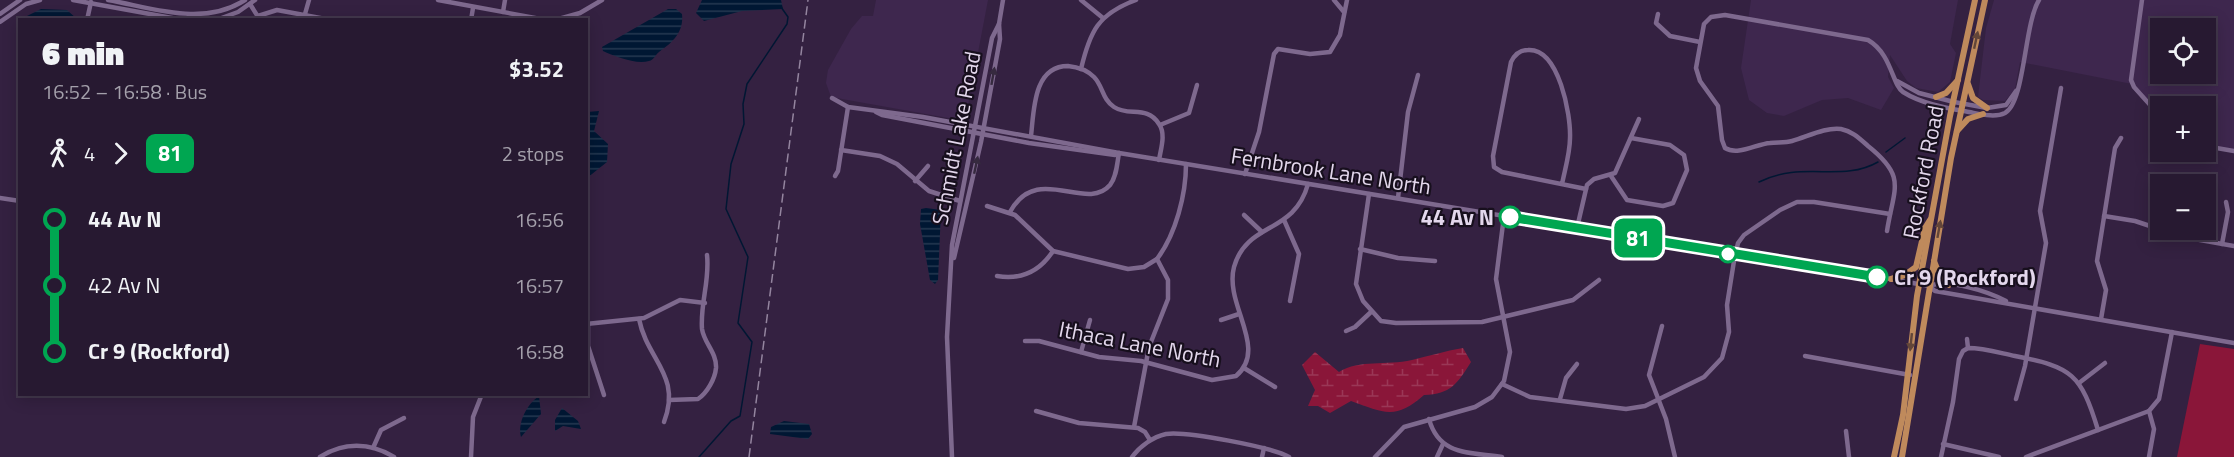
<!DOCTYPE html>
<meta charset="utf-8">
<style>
:root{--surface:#271931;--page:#2f2239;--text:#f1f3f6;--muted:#a4a0ab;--line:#43384d}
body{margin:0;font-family:"Titillium Web",sans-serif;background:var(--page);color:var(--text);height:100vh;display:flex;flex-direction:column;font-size:22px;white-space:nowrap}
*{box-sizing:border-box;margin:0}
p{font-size:20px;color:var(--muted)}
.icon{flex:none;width:33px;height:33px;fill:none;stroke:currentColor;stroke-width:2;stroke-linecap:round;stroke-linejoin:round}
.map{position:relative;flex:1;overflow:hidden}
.panel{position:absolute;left:18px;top:18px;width:570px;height:378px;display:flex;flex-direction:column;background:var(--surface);border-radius:0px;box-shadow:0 3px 15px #0003,0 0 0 2px var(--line)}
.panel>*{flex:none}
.badge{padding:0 12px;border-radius:9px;font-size:21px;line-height:39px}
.buttons{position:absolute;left:2150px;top:18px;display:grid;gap:12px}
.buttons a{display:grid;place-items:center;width:66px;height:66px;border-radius:0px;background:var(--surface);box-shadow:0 3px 15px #0003,0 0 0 2px var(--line);font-size:30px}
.map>.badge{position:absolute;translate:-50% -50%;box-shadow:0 0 0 3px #fff}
.legs{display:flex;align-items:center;gap:9px;height:66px;padding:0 24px;font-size:20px}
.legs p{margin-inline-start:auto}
.headline{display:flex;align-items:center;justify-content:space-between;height:102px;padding:0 24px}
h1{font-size:33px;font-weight:800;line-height:45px}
ul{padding:0 24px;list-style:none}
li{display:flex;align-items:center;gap:21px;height:66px;font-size:22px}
li i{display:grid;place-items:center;width:9px;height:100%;margin:0 8px;background:currentColor}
li i::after{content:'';width:15px;height:15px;margin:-8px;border:4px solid;border-radius:50%;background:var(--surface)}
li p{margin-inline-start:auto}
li:first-child i{background:linear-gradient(#0000 50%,currentColor 0)}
li:last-child i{background:linear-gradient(currentColor 50%,#0000 0)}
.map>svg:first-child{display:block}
.built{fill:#3e274e;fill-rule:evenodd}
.wetland{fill:url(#wetland-marsh)}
.park{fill:#8a1639}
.water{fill:url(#water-rules)}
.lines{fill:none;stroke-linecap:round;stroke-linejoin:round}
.stream{stroke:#001733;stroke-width:1.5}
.minor{stroke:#7e698e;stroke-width:4.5}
.major{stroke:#bf8a5c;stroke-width:6}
.rail{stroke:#94859f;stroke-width:1.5;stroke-dasharray:9 4.5;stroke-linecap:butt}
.oneway{fill:#634639}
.oneway2{fill:#362a3f}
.line-1-casing{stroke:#fff;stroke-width:14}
.line-1{stroke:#00a651;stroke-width:9}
.stop-1-dot{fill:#fff;stroke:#00a651;stroke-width:3}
.labels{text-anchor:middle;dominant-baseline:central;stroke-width:4.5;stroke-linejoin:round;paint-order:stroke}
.street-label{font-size:22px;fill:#e3d7ec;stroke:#170f1d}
.stop-label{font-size:22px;font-weight:bold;fill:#e3d7ec;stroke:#170f1d;text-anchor:end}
</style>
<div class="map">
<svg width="2234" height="457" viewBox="0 0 2234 457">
<defs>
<pattern id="wetland-marsh" width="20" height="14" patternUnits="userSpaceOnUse" patternTransform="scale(1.5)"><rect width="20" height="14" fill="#8a1639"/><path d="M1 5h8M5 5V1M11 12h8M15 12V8" fill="none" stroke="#9a3756"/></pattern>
<pattern id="water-rules" width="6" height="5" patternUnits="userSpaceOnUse" patternTransform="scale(1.5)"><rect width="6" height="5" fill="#001733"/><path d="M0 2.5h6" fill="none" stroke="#253851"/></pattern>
</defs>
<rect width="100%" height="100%" fill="#342141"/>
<g class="built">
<path d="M876 0H988L965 121 831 97 826 83 828 70 851 29 862 16H873Z"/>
<path d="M1751 0H1958L1950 44 1956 53 1950 82 1938 92 1916 88 1907 81 1890 55 1888 77 1894 88 1881 110 1848 98 1822 100 1784 116 1767 113 1749 100 1741 68Z"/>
<path d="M1994 0H2234V151L2205 146V106H2160V116L2132 84 2020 62 2015 89 2005 101 1983 100 1978 97 1986 28ZM2160 28H2205V74H2160Z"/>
</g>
<path class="wetland" d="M1463 348 1471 362C1457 384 1451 394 1424 395 1396 420 1384 413 1351 401L1330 413 1318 406H1308L1315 390 1302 365 1315 352 1339 372C1360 359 1386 366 1412 360 1429 356 1445 351 1463 348Z"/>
<path class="park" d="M2200 344 2234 349V457H2177Z"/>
<g class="water">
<path d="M702 0H781L783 9 742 11 704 21 696 13Z"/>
<path d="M41 9 67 10 77 19H21Z"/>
<path d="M668 9H676L682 14C684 32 673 42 659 52 656 54 654 60 649 61 636 65 614 56 603 51L602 47Z"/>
<path d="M599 111 594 131 608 144 607 162 587 178V112Z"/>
<path d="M926 208 941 210 938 280 935 284 930 280 920 224 921 209Z"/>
<path d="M539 396 541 414 521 437C517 423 527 404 539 396Z"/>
<path d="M562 408 578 421 581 429 563 426 555 431V420Z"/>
<path d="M784 421 809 424 812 434 808 439 770 434 771 427Z"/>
</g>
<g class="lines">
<g class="stream">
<path d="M1886 152 1905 138"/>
<path d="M1759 182C1803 160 1841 183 1878 162"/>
<path d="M699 457 731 421 740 416 752 342 738 323 748 257 726 209 731 164 744 124 743 104 747 84 787 24 788 17 781 7"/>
</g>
<g class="minor">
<path d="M73 0 183 20"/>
<path d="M108 0C153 8 203 27 245 0"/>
<path d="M438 0 546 20"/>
<path d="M1081 0 1103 18"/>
<path d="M1334 0 1344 12"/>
<path d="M2142 0 2131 80 2134 87 2160 116"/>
<path d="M250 4 260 20"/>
<path d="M503 12 505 0"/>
<path d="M0 14 20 0"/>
<path d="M305 14 309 0"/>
<path d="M1658 14 1656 23 1670 36 1700 42"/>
<path d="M258 16 277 10 331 20"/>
<path d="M87 20 91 2"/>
<path d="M216 20 238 12 255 0"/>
<path d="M471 20 473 8"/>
<path d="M555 20 580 13 602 0"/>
<path d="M0 22 26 4 40 0"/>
<path d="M1081 69C1090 31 1098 14 1136 0"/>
<path d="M1897 81 1919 93 1954 102 1987 108 2006 105 2016 91"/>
<path d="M832 98 848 107 923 117 1119 153 1891 279 1929 286 1935 291 2234 343"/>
<path d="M876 112 882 115 1029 143 1115 155 1119 153"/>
<path d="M1160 125 1189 113 1197 85"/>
<path d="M1031 136C1034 111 1033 66 1068 66 1078 67 1087 70 1094 77 1103 86 1102 99 1114 107 1129 117 1147 105 1159 124 1166 134 1161 148 1159 160"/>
<path d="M2205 146 2234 151"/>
<path d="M841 150 880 156 897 164 929 191 960 201"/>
<path d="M1245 174 1259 132 1274 54 1278 49 1310 54 1330 52 1340 35 1347 0"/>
<path d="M835 176 838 171 848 107"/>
<path d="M1611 176 1627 200 1663 206 1673 203 1687 170 1684 155 1670 145 1631 138"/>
<path d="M915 181 928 166"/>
<path d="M1562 184C1565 169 1570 153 1570 138 1571 115 1559 48 1528 50 1520 50 1515 54 1511 62L1493 156 1494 167 1502 172 1586 189"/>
<path d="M1369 194 1356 284 1363 301 1381 321 1396 323 1482 322 1573 300 1599 280"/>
<path d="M0 198 20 201"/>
<path d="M1398 198 1408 112 1418 75"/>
<path d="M987 206 1015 215 1053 251 1128 269 1144 267 1157 259"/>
<path d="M1010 212C1037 162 1086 213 1110 185 1117 176 1117 163 1119 153"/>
<path d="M1244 215 1262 232"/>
<path d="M2104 216 2135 221 2183 237 2234 246"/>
<path d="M1284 220 1299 254 1290 301"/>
<path d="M1577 228 1587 185 1594 179 1615 173 1639 119"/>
<path d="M2157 228 2160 208"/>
<path d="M1887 231C1894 187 1907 177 1868 146 1860 139 1852 131 1841 129 1825 127 1807 137 1792 141 1785 143 1777 142 1770 143 1756 144 1738 156 1725 148L1722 140 1718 106 1700 81 1696 68 1704 24 1711 17 1725 15 1868 40C1892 54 1892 85 1903 92 1922 104 1947 108 1969 112 1980 114 1995 118 2005 113 2025 102 2024 24 2039 0"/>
<path d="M2222 244 2228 212 2226 202"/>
<path d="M1360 249 1398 258 1435 261"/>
<path d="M954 258 981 142 1000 39 999 24 1003 0"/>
<path d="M997 276C1021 280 1040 271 1053 251"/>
<path d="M1929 286C1949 279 1987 291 2006 301"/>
<path d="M639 319C647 360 682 375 664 422"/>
<path d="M2101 319 2106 290 2097 261 2115 148 2121 138"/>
<path d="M1221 320 1239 314"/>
<path d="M586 324 644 318 680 300 705 303"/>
<path d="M588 324V346L604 395"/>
<path d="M1662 326 1649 375 1666 419 1675 457"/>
<path d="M1346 331 1355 327 1371 312"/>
<path d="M1967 339 1968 348"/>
<path d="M1025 341H1039L1099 357 1141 361 1212 380 1236 376C1269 348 1224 305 1234 267 1247 221 1294 235 1308 184"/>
<path d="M1081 352 1090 320"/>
<path d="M1805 356 1910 375"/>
<path d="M1244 368 1275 387"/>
<path d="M2079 383 2105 363"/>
<path d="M1502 384 1530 397 1626 409 1645 406 1704 377 1722 358 1729 332 1727 305 1734 261 1738 243 1744 235 1780 210 1797 202H1814L1890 214"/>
<path d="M1560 399 1566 378 1577 364"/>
<path d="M2016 399 2025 366 2046 243 2040 211 2061 88"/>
<path d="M669 400 698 399C707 393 715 379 716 368 717 353 704 343 702 329 700 304 710 280 707 255"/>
<path d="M1036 411 1079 423 1138 428 1145 432 1150 440"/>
<path d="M1429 419C1439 456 1470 452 1502 457"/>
<path d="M1134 427 1149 347 1168 299V280L1157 259C1176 234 1186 194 1186 164"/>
<path d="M1846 431 1849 457"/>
<path d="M1943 444 1999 457"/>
<path d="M373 448 381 430 404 418"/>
<path d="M320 457C343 442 370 442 394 457"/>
<path d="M471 457 473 417 482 394"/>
<path d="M952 457 947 337 952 245 992 38 999 24"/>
<path d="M1132 457C1140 446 1153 437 1166 434 1186 431 1272 447 1289 457"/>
<path d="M1262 457 1264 448"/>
<path d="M1375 457 1404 427 1475 407 1492 397 1504 381 1510 352 1496 279 1504 216"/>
<path d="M1437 457 1443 444"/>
<path d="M1941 457 1953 402 1959 359 1963 351 1968 348C1984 348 2000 353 2015 356 2072 367 2081 374 2098 430"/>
<path d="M2026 457 2149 411"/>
<path d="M2149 457 2154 429 2149 411 2159 399 2172 332"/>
</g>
<g class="major">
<path d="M1968 84 1973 98 1987 108"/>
<path d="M1936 97 1946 93 1958 80"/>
<path d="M1957 131 1968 119 1983 114"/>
<path d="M1934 261 1940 276 1949 285"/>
<path d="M1891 279 1905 275 1916 267 1925 228 1930 220"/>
<path d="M1894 457 1903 415 1917 296 1950 116 1975 0"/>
<path d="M1902 457 1951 158 1985 0"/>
</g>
<path class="rail" d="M749 457 808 0"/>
</g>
<defs><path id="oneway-solid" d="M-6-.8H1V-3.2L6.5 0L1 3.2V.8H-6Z" transform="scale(1.5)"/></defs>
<g class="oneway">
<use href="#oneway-solid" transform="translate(1976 40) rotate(-78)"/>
<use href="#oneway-solid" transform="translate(1939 229) rotate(-80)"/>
<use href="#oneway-solid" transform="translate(1911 342) rotate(96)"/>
</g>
<g class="oneway2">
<use href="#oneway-solid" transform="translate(993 76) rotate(-80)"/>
<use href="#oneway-solid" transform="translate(976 165) rotate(-78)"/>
</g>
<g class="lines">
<g class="line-1-casing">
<path id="line-1" d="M1510 217 1877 277"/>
</g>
<use href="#line-1" class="line-1"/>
</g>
<g class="stop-1-dot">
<circle cx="1510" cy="217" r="10"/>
<circle cx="1728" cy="254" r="8"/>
<circle cx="1877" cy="277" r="10"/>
</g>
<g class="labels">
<g class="street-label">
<text transform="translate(956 138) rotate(-79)">Schmidt Lake Road</text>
<text transform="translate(1331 171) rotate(9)">Fernbrook Lane North</text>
<text transform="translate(1923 172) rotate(-79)">Rockford Road</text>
<text transform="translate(1140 344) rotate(11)">Ithaca Lane North</text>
</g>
<g class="stop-label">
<text x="1494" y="217">44 Av N</text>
<text x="1894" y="277" text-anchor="start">Cr 9 (Rockford)</text>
</g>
</g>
</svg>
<div class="buttons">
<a><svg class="icon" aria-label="locate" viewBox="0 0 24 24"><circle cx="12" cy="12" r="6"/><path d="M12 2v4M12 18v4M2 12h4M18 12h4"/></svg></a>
<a>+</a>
<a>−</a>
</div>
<b class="badge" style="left:1638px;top:238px;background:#00a651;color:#fff">81</b>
<section class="panel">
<div class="headline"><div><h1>6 min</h1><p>16:52 – 16:58 · Bus</p></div><b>$3.52</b></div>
<div class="legs"><svg class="icon" aria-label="walk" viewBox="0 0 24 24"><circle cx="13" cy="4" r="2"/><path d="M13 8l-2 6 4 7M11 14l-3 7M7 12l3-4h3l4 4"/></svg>4<svg class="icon" aria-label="forward" viewBox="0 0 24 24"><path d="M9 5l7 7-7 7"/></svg><b class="badge" style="background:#00a651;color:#fff">81</b><p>2 stops</p></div>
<ul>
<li><i style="color:#00a651"></i><b>44 Av N</b><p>16:56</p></li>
<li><i style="color:#00a651"></i><span>42 Av N</span><p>16:57</p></li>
<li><i style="color:#00a651"></i><b>Cr 9 (Rockford)</b><p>16:58</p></li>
</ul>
</section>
</div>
